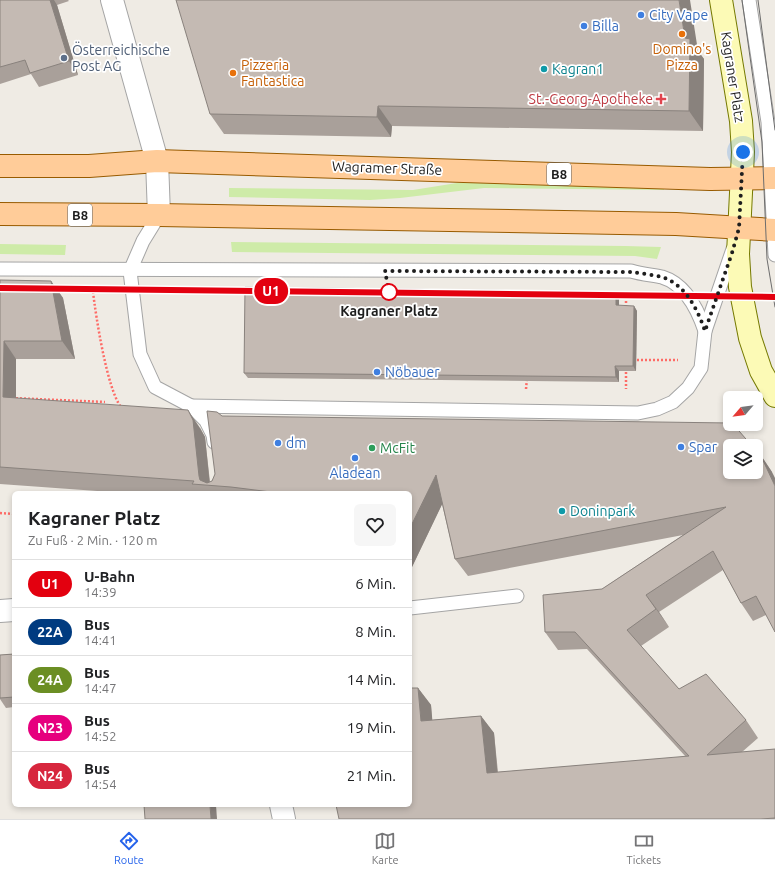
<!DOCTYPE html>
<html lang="de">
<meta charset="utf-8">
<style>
:root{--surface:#fff;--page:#f6f6f6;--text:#202124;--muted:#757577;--line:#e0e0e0;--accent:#2563eb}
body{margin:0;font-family:Ubuntu,sans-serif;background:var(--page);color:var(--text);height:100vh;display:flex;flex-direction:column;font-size:15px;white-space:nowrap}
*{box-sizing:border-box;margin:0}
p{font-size:13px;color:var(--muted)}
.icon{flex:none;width:22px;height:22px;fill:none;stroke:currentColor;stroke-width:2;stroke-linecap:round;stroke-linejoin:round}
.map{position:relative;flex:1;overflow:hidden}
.sheet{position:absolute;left:12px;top:491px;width:400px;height:316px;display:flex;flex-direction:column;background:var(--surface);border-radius:6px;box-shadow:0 2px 6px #0003}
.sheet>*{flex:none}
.badge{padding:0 8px;border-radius:13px;font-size:14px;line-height:26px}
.needle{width:26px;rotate:242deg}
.controls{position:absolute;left:723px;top:391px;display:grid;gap:8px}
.controls a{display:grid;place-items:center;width:40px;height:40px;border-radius:6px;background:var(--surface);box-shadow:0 2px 6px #0003;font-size:20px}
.you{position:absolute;width:20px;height:20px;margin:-10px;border:3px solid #fff;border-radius:50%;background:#1a73e8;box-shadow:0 0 0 6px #1a73e833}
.map>.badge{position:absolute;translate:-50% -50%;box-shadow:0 0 0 2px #fff}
.round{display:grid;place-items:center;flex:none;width:42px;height:42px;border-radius:6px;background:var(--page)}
.summary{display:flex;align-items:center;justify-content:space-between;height:68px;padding:0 16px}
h1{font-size:19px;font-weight:700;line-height:30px}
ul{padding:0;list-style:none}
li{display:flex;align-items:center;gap:12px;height:48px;padding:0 16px;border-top:1px solid var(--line)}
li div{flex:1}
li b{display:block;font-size:15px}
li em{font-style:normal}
li .badge{min-width:44px;font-weight:700;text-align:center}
.tabs{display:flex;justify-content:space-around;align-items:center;height:56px;border-top:1px solid var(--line);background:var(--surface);font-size:11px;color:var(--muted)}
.tabs a{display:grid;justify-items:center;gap:2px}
.tabs .selected{color:var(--accent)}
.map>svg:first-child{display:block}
.grass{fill:#ceeba8}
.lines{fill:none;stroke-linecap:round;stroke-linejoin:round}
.service-casing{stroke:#a5a5a5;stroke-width:15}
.minor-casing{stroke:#a5a5a5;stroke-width:24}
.tertiary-casing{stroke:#a5a5a5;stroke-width:24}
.secondary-casing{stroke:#757901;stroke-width:24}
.primary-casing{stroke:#985b00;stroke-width:24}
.path{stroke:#fe6b66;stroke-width:2.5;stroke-dasharray:2 2;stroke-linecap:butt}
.service{stroke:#fff;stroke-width:13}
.minor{stroke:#fff;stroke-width:22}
.tertiary{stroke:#fff;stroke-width:22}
.secondary{stroke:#fcfab6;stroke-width:22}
.primary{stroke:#fc9;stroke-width:22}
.tram{stroke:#6c6c6c;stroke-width:1}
.wall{fill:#a9a09a}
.shaded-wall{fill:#89827d}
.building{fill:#c4bab3;stroke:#89827d}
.line-casing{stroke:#fff;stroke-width:9}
.line{stroke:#e3000f;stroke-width:6}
.walk{stroke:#1e1e1e;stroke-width:4;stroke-dasharray:0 7.2}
.shop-dot{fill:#3f7fe0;stroke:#fff;stroke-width:1.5}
.food-dot{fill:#e8710a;stroke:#fff;stroke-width:1.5}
.service-dot{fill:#5c6f8a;stroke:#fff;stroke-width:1.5}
.culture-dot{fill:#0f9aa8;stroke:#fff;stroke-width:1.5}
.health-dot{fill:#e0444e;stroke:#fff;stroke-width:1.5}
.stop-dot{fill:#fff;stroke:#e3000f;stroke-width:2}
.leisure-dot{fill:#2e9e5b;stroke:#fff;stroke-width:1.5}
.labels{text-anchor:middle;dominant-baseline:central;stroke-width:3.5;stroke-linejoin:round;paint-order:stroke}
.shield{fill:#fff;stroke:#626262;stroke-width:1}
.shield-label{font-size:13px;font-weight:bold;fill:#1e1e1e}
.shop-label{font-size:14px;fill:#366cbe;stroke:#fff;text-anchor:start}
.food-label{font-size:14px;fill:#c56008;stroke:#fff}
.service-label{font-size:14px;fill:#4e5e75;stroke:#fff;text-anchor:start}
.culture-label{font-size:14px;fill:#0d838f;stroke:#fff;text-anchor:start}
.street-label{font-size:14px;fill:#1e1e1e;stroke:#fff}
.health-label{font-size:14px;fill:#be3a42;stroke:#fff;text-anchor:end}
.stop-label{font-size:14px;font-weight:bold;fill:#1e1e1e;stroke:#fff}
.leisure-label{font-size:14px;fill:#27864d;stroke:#fff;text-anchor:start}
</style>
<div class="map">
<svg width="775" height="819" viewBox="0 0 775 819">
<rect width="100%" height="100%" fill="#efebe4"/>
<g class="grass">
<path d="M665 181 664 190 484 188 400 198 370 200 229 197V188L413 190 463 182Z"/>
<path d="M231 242 625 246 661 247 657 259 635 256 232 252Z"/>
<path d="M0 244 66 245 65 255 0 254Z"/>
</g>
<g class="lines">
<g class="service-casing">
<g id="service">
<path d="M749 0 768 122 775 255"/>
<path d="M159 215 143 241 130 271 140 354 155 387 191 406 206 421 213 435 214 442"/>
<path d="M0 269 631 271C641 274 652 275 662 277 685 284 698 310 705 331"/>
<path d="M191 406 638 413 657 409 673 402 688 388 701 368 705 331 733 249"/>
<path d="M410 608 517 596"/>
</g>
</g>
<g class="minor-casing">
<g id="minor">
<path d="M0 611 14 610"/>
<path d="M281 805 284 819"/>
</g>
</g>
<g class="tertiary-casing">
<path id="tertiary" d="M112 0 157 161 159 215"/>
</g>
<g class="secondary-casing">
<path id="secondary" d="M721 0 741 121 743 152 738 254 740 287 750 338 761 371 775 396"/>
</g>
<g class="primary-casing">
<g id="primary">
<path d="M0 166H89L157 161 710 179 775 178"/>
<path d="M0 214 159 215 676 224 775 230"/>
</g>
</g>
<g class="path">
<path d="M93 292C96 317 107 389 121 407"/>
<path d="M626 307V294"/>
<path d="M633 360H678"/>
<path d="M626 368V389"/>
<path d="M526 389 527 378"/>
<path d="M12 398 105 402"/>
<path d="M0 513 14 514"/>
</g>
<use href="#service" class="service"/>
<use href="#minor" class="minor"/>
<use href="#tertiary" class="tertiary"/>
<use href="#secondary" class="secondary"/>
<use href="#primary" class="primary"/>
<g class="tram">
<path d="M742 0 762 142 767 259 775 307"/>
<path d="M758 0 775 130"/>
</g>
</g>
<g class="wall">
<path d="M0 0H68L69 1 57 5 78 75 39 87 31 74 0 84Z"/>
<path d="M698 51 704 59 703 131 392 126 391 137 224 134 210 114Z"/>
<path d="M0 280 51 281 63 298 75 359H16V398L200 428 205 437 210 482 212 481 215 474 222 416 760 454 772 472 766 615 753 621 741 603 723 570 659 612 669 627 641 646 679 689 746 720 758 738 742 752 775 749V819H339L418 688 431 705 432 720 481 716 494 733 498 772 686 757 587 649 558 650 545 632 602 589 683 535 468 576 455 559 442 504 412 567H410V493H125L0 484Z"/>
<path d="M619 297V306H634L637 311 636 371H619V382L248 378 244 373Z"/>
<path d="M14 654V707L6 708 0 699V655Z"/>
</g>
<g class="shaded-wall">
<path d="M50 0H54L57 5 78 75 69 61Z"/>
<path d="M679 0H690L698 51 704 59 703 131 689 111 685 38Z"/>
<path d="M378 106 392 126 391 137 377 117Z"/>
<path d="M51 281 63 298 75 359 62 341Z"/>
<path d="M616 292 619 297V310L616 305Z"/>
<path d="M634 306 637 311 636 371 633 366Z"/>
<path d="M4 341 16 359V415L3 397Z"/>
<path d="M615 366 619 371V382L616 377Z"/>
<path d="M188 410 200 428 205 437 210 486 200 480 199 476Z"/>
<path d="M760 454 772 472 775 478V486Z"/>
<path d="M436 475 448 492 412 567 410 564V528Z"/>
<path d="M646 595 659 612 669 627 656 609Z"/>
<path d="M418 688 431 705 434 739 421 721Z"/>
<path d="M481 716 494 733 499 791 487 773Z"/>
<path d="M210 805H216L217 819H211Z"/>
</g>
<g class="building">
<path d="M0 0H50L69 61 30 73 25 60 0 67Z"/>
<path d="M176 0H679L685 38 690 39 689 111 378 106 377 117 210 114Z"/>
<path d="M0 280 51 281 62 341H4L3 397 188 410 193 420 199 476 200 480 207 483 212 481 215 474 207 411 217 412 222 416 730 423V424H733L752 446H730V472H756V450L760 454 775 486V632L756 596 741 603 713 551 646 595 656 609 627 630 679 689 706 674 746 720 707 755 775 749V818L761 819H339L336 805H410V688H418L421 721 481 716 487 773 689 756 575 632H545L543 595 602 589 726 507 455 559 436 475 410 528V493H271V492L231 487 192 484 194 481 0 467Z"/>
<path d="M245 287 616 292V305L634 306 633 366H615L616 377 244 373Z"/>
<path d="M14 654V697L0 698V655Z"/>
<path d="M144 805H210L211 819H145Z"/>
</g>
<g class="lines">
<g class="line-casing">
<path id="line" d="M0 288 775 297"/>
</g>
<use href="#line" class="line"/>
<path class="walk" d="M389 292 385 271 631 272C641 273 652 275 662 277 685 284 698 310 705 331L732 253 739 228 743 152"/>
</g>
<g class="shop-dot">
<circle cx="641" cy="15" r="4"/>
<circle cx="584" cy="26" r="4"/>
<circle cx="377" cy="372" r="4"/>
<circle cx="278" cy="443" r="4"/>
<circle cx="681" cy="447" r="4"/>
<circle cx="355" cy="458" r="4"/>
</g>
<g class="food-dot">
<circle cx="682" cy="34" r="4"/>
<circle cx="233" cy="73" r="4"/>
</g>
<circle class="service-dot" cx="64" cy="58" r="4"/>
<g class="culture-dot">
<circle cx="544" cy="69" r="4"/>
<circle cx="562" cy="511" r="4"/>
</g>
<path class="health-dot" d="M659 93h4v4h4v4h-4v4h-4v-4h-4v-4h4z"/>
<circle class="stop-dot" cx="389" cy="292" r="8"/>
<circle class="leisure-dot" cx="372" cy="448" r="4"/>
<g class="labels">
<g class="shield">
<rect x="547" y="163" width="24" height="22" rx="3"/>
<rect x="68" y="204" width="24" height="22" rx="3"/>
</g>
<g class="shield-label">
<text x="559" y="174">B8</text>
<text x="80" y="215">B8</text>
</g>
<g class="shop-label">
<text x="649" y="15">City Vape</text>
<text x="592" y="26">Billa</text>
<text x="385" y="372">Nöbauer</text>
<text x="286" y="443">dm</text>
<text x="689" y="447">Spar</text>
<text x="355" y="473" text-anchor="middle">Aladean</text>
</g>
<g class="food-label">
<text x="682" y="49">Domino's<tspan x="682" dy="16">Pizza</tspan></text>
<text x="241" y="65" text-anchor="start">Pizzeria<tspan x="241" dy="16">Fantastica</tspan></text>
</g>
<g class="service-label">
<text x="72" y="50">Österreichische<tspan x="72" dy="16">Post AG</tspan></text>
</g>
<g class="culture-label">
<text x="552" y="69">Kagran1</text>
<text x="570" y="511">Doninpark</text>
</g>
<g class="street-label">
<text transform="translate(733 77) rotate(81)">Kagraner Platz</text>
<text transform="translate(387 168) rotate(2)">Wagramer Straße</text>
</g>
<g class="health-label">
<text x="653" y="99">St.-Georg-Apotheke</text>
</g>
<g class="stop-label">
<text x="389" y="311">Kagraner Platz</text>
</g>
<g class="leisure-label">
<text x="380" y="448">McFit</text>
</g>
</g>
</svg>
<div class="controls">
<a><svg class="needle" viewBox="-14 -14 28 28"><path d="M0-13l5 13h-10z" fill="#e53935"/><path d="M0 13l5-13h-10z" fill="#757577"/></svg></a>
<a><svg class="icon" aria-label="layers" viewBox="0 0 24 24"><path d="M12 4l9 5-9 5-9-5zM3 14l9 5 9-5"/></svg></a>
</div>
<div class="you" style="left:743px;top:152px"></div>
<b class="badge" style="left:271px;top:291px;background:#e3000f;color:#fff">U1</b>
<section class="sheet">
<div class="summary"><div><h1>Kagraner Platz</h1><p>Zu Fuß · 2 Min. · 120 m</p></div><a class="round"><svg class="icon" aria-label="heart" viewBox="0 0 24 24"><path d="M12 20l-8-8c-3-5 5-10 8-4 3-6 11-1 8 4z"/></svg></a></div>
<ul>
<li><span class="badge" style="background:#e3000f;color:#fff">U1</span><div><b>U-Bahn</b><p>14:39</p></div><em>6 Min.</em></li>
<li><span class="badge" style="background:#003b80;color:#fff">22A</span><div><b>Bus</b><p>14:41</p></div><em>8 Min.</em></li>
<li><span class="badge" style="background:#6b8e23;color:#fff">24A</span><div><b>Bus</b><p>14:47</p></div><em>14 Min.</em></li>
<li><span class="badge" style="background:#e6007e;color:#fff">N23</span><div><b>Bus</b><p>14:52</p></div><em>19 Min.</em></li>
<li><span class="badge" style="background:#d7263d;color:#fff">N24</span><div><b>Bus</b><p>14:54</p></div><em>21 Min.</em></li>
</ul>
</section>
</div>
<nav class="tabs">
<a class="selected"><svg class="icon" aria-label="directions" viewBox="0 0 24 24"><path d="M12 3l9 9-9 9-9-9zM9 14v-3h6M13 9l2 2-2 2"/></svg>Route</a>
<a><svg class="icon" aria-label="map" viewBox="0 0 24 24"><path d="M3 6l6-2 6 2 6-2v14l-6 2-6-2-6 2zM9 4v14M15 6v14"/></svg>Karte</a>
<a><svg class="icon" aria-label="tickets" viewBox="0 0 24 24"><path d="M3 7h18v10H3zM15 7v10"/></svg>Tickets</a>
</nav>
